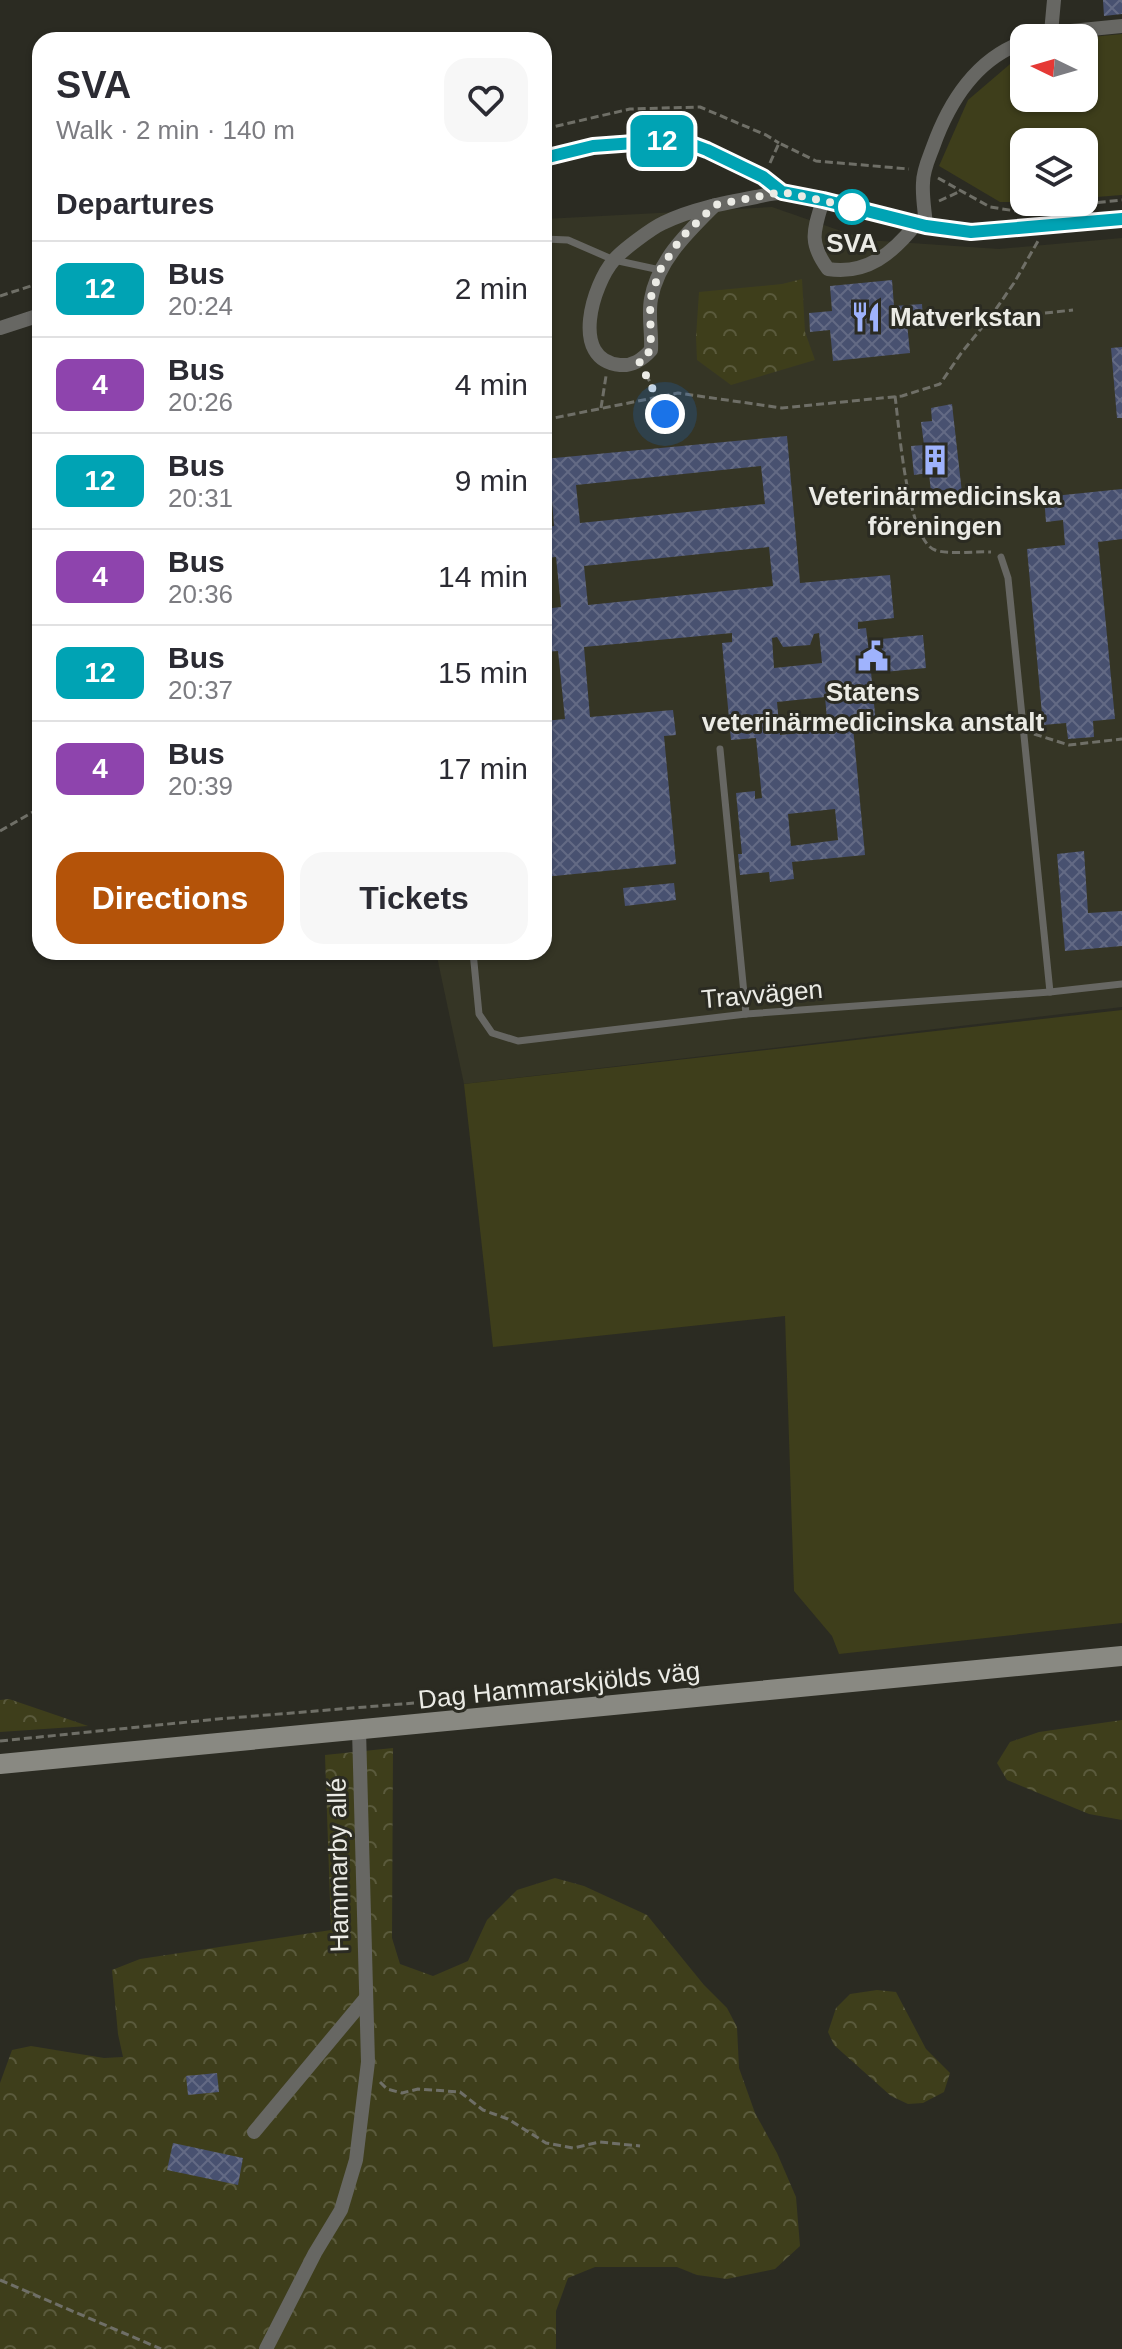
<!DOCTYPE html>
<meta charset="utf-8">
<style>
:root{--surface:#fff;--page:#f7f7f7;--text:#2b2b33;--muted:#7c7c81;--line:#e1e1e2;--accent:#b45309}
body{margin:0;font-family:Arial,sans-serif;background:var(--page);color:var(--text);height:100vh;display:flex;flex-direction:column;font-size:30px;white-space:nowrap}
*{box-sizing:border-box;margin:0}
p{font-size:26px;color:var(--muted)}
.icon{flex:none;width:44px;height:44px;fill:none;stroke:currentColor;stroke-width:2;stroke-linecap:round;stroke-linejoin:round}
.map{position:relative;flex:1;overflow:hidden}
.drawer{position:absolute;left:32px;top:32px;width:520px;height:928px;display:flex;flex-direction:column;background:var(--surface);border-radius:24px;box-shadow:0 2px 6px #0004}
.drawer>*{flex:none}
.badge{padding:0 16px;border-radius:12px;font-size:28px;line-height:52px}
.needle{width:52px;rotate:275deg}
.controls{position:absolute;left:1010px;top:24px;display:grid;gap:16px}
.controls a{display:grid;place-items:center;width:88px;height:88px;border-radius:16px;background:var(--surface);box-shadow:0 2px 6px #0004;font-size:40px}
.you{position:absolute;width:40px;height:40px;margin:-20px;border:6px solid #fff;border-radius:50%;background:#1a73e8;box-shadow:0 0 0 12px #1a73e833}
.map>.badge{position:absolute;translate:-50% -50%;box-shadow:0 0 0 4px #fff}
h2{padding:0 24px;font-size:30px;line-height:72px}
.round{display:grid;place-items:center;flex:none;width:84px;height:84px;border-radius:24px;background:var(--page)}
.summary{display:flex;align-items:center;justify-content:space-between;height:136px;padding:0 24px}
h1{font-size:38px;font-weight:700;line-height:60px}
.primary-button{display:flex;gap:16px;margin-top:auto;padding:16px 24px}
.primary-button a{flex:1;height:92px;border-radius:24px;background:var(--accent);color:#fff;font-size:32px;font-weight:700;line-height:92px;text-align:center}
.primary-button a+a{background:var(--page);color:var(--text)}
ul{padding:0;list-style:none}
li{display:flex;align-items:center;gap:24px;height:96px;padding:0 24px;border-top:2px solid var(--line)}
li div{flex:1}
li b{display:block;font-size:30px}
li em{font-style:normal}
li .badge{min-width:88px;font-weight:700;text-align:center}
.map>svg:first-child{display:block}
.built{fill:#353525}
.grass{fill:#3e3e1b}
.forest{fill:url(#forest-crowns)}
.building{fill:url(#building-cross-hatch);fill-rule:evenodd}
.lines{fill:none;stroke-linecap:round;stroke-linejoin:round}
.path{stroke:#6f6f67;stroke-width:3;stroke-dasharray:8 4;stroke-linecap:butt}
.lane{stroke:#676763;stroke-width:7}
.street{stroke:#676763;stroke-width:14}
.secondary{stroke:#898982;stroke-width:20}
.line-casing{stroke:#fff;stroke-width:18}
.line{stroke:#00a3b4;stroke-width:12}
.walk{stroke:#ebebe5;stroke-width:8;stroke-dasharray:0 14.4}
.stop-dot{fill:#fff;stroke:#00a3b4;stroke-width:4}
.labels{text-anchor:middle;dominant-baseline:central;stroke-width:6;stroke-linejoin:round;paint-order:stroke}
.stop-label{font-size:26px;font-weight:bold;fill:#ebebe5;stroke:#2b2b22}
.poi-label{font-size:26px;font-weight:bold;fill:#ebebe5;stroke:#2b2b22}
.street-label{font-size:26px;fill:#ebebe5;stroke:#2b2b22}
</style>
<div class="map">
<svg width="1122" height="2349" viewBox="0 0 1122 2349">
<defs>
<pattern id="forest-crowns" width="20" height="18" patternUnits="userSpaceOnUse" patternTransform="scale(2)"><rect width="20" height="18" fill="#3e3e1b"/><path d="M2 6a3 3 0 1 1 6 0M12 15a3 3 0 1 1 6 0" fill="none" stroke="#5a5a3c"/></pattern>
<pattern id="building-cross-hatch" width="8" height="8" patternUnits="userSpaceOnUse" patternTransform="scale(2)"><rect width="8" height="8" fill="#485170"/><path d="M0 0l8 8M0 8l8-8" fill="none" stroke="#636a84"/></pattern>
</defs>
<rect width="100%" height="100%" fill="#2b2b22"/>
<path class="built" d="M772 207 867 240 999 249 1122 238V1007L464 1084 436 952H544V219Z"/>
<g class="grass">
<path d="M1122 34V195L1084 198V142H1024V202H1000L939 166 968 100 1024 52V98H1084V38H1081Z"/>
<path d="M1122 1010V1623L839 1654 832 1636 794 1591 785 1316 493 1347 464 1084Z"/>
</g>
<g class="forest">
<path d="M802 279 805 332 815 360 731 385 697 360 696 337 699 292 782 284Z"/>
<path d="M9 1699 88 1726 0 1732V1700Z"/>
<path d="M1122 1720V1820L1089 1814 1007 1780 997 1763 1010 1742 1039 1732Z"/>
<path d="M393 1748 392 1938 400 1964 433 1976 468 1961 487 1920 517 1890 555 1878 584 1886 647 1915 704 1985 727 2008 737 2027 739 2068 755 2113 777 2153 796 2197 800 2246 775 2269 727 2279 697 2275 677 2267H595L568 2278 556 2311V2349H0V2083L12 2050 31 2046 104 2058 123 2057 118 2034 112 1970 140 1959 331 1930 325 1755Z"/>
<path d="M877 1990 896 1992 926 2049 950 2073 944 2092 923 2103 908 2104 891 2096 834 2045 828 2032 836 2008 850 1994Z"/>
</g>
<g class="building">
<path d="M1103 0H1122V14L1104 16Z"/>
<path d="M892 280 894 306 922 304 923 321 907 323 910 353 833 361 830 330 810 332 809 313 832 311 830 286Z"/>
<path d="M1122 347V418H1117L1111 348Z"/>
<path d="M952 404 962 493 946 494V490L931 492 929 473 914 475 911 446 924 445 921 422 932 421 931 408Z"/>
<path d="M787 436 800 583 890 575 894 618 858 622V629L866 628 869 652 882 651 881 639 923 635 926 668 884 672 883 660 870 661 876 725 853 727 865 855 792 862 794 879 770 882 769 872 740 875 738 854H742L736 793 755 791V799L762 798 756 738 731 740 722 643 732 642V633L584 647 590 717 673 710 676 735 664 736 676 864 544 877V721L565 719 558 651 544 652V609L561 607 556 557 547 558V565H544V527L554 526 551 488 544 489V459ZM761 466 765 504 580 523 576 485ZM769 547 773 586 588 605 584 566ZM819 633 822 663 774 668 772 638 777 637 783 647 810 645 814 634ZM825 697 828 730 780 735 777 702ZM835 809 838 840 791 846 788 814Z"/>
<path d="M1122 489V539L1098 542 1115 719 1093 721 1094 737 1068 739 1066 723 1043 725 1027 549 1065 545 1063 520 1046 522 1044 497Z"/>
<path d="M1084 851 1088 913 1122 911V946L1065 951 1057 854Z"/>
<path d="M674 883 676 900 625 906 623 888Z"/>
<path d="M217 2073 219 2092 188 2095 186 2076Z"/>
<path d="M173 2143 243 2158 238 2185 167 2170Z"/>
</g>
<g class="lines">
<g class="path">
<path d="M544 129 630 109 700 107 766 135 779 143"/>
<path d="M770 163 779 143 816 161 909 169"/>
<path d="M938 178 990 207 1016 211 1122 200"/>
<path d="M939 201 961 191"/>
<path d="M0 296 40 283"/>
<path d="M989 319 1014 283 1038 241"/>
<path d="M646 374 665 414"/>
<path d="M895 396C899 425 907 540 935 550 949 555 975 551 991 552"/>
<path d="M601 408 606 376"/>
<path d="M544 420 678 393 782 408 902 396 940 384 962 352 989 319 1073 310"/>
<path d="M1034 734 1069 745 1122 739"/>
<path d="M0 831 40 808"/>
<path d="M0 1741 218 1719 414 1703"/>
<path d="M380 2082 387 2089 402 2093 418 2089 460 2092 483 2110 508 2119 546 2143 573 2148 600 2142 640 2146"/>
<path d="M0 2280 161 2349"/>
</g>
<g class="lane">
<path d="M544 239 568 240 614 260 660 270"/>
<path d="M1001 557 1008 578 1050 992"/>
<path d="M720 749 746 1014"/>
<path d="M473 952 479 1014 492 1033 518 1041 746 1014 1050 992 1122 984"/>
</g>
<g class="street">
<path d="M1051 33 1122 26"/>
<path d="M1036 38 1051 33 1054 0"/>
<path d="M544 158C590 146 642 134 690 144 706 147 721 156 735 163 753 172 767 180 782 192"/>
<path d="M823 200C814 230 808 242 828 269 867 275 893 253 916 224"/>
<path d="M715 205C688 232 658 260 651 299 648 315 652 334 651 350 642 360 633 366 620 365 569 360 593 284 614 260 621 251 652 228 663 223 692 209 724 203 756 197 766 195 776 192 786 193 849 199 907 230 970 232 986 233 1003 230 1019 228 1053 225 1088 222 1122 219"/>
<path d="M926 226C925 212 922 197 923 183 923 170 929 158 933 147 949 102 977 58 1024 42"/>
<path d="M0 328 40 315"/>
<path d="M254 2132 365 1999"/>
<path d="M266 2349 315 2253 341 2210 356 2160 368 2062 359 1730"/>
</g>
<path class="secondary" d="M0 1764 1122 1656"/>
</g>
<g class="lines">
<g class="line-casing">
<path id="line" d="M544 158 593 146 662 141 691 144 707 150 763 177 782 192 823 200 926 226 971 232 1122 219"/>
</g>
<use href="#line" class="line"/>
<path class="walk" d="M665 414 639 361 651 350 650 300 660 270 681 238 715 205 782 192 852 207"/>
</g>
<defs>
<g id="restaurant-bare" transform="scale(2.4)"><path d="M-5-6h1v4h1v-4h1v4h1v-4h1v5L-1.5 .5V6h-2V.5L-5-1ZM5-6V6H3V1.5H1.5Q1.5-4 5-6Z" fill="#9fb3fd" stroke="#2b2b22" stroke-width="2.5" paint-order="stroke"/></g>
<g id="building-bare" transform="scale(2.4)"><path d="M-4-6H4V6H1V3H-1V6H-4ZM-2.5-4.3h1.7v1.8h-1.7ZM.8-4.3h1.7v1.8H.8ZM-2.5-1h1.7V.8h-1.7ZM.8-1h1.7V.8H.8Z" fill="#9fb3fd" stroke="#2b2b22" stroke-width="2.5" paint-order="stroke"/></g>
<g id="civic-bare" transform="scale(2.4)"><path d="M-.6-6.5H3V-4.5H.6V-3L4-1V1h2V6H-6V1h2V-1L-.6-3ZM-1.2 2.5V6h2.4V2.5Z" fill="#9fb3fd" stroke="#2b2b22" stroke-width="2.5" paint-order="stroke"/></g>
</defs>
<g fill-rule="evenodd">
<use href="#restaurant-bare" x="866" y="317"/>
<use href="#building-bare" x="935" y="460"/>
<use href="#civic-bare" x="873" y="656"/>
</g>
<circle class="stop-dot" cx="852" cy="207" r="16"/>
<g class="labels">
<g class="stop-label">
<text x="852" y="243">SVA</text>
</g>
<g class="poi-label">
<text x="890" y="317" text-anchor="start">Matverkstan</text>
<text x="935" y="496">Veterinärmedicinska<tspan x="935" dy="30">föreningen</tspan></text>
<text x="873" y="692">Statens<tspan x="873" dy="30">veterinärmedicinska anstalt</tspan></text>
</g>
<g class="street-label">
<text transform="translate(762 994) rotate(-5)">Travvägen</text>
<text transform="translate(559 1685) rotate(-6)">Dag Hammarskjölds väg</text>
<text transform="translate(338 1865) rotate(-91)">Hammarby allé</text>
</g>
</g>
</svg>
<div class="controls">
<a><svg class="needle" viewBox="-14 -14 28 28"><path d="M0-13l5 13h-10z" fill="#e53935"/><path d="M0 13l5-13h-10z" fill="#7c7c81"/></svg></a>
<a><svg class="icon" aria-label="layers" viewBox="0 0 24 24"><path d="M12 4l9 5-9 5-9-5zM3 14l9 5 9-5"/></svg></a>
</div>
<div class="you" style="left:665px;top:414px"></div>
<b class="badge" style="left:662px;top:141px;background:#00a3b4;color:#fff">12</b>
<section class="drawer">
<div class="summary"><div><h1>SVA</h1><p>Walk · 2 min · 140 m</p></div><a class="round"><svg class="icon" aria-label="heart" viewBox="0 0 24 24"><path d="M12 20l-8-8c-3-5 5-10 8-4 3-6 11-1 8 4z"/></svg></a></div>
<h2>Departures</h2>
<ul>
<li><span class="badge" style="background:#00a3b4;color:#fff">12</span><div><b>Bus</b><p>20:24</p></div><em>2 min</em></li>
<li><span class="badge" style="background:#8e44ad;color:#fff">4</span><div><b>Bus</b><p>20:26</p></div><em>4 min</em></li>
<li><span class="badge" style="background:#00a3b4;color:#fff">12</span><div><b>Bus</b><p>20:31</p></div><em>9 min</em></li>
<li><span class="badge" style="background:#8e44ad;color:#fff">4</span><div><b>Bus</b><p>20:36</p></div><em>14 min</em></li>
<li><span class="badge" style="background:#00a3b4;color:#fff">12</span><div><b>Bus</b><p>20:37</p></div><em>15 min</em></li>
<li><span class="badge" style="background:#8e44ad;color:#fff">4</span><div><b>Bus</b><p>20:39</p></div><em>17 min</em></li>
</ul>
<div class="primary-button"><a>Directions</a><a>Tickets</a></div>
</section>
</div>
